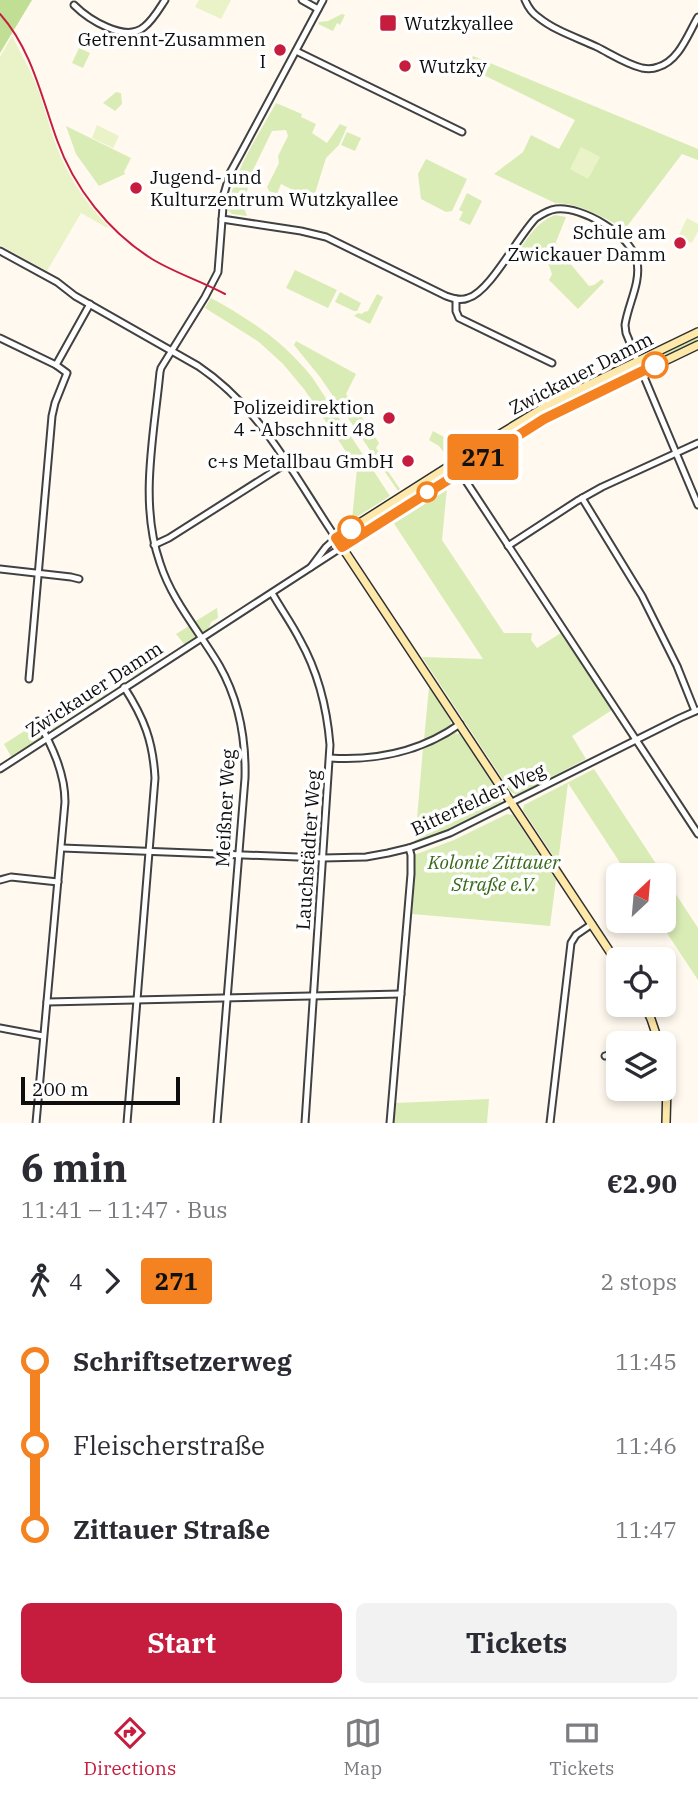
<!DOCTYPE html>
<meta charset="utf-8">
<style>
:root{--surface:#fff;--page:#f2f2f3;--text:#2b2b33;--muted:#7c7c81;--line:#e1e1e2;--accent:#c61d3f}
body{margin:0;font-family:"IBM Plex Serif",serif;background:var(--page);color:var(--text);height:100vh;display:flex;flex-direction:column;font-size:26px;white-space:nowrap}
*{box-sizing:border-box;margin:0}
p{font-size:23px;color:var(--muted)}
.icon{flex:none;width:38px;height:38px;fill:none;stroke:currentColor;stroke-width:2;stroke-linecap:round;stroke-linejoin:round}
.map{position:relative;height:1123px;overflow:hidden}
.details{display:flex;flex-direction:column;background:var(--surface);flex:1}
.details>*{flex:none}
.badge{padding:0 14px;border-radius:5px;font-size:24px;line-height:46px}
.needle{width:46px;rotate:26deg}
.controls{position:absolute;left:606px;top:863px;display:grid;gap:14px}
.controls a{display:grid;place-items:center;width:70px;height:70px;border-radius:10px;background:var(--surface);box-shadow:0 4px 10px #0003;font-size:35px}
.scale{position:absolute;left:21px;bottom:18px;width:159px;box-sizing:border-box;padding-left:7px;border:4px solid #0e0e0e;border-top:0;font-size:19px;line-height:24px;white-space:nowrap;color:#0e0e0e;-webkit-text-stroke:5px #fff;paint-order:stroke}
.map>.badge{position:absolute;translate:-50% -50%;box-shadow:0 0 0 4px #fff}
.legs{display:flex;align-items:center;gap:10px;height:77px;padding:0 21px;font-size:23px}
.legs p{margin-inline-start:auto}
.overview{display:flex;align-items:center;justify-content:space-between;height:119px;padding:0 21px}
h1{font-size:38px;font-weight:800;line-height:52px}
.cta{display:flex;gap:14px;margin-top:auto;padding:14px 21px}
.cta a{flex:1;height:80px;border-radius:10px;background:var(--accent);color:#fff;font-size:28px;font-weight:800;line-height:80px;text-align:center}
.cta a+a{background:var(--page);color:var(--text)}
ul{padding:0 21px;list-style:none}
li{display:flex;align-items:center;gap:24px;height:84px;font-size:26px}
li i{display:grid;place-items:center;width:10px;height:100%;margin:0 9px;background:currentColor}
li i::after{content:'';width:18px;height:18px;margin:-9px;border:5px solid;border-radius:50%;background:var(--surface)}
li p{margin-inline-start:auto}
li:first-child i{background:linear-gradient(#0000 50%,currentColor 0)}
li:last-child i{background:linear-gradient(currentColor 50%,#0000 0)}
.dock{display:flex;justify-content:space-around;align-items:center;height:98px;border-top:2px solid var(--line);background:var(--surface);font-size:19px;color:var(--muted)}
.dock a{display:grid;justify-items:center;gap:4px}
.dock .active{color:var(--accent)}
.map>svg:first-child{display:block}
.green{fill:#daecb6}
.forest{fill:#c0de94}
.pitch{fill:#eaf3c8}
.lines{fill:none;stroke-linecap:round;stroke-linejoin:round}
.street-casing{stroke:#414141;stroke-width:9}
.secondary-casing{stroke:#303030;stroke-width:10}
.street{stroke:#fff;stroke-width:5}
.secondary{stroke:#ffe9aa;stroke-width:7}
.rail{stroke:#c61d3f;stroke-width:2}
.line-1-casing{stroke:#fff;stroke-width:16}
.line-1{stroke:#f58220;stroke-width:10}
.poi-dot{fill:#c61d3f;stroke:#fff;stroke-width:2.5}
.stop-1-dot{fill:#fff;stroke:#f58220;stroke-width:3.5}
.labels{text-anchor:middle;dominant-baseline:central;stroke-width:7;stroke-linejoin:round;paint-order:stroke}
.poi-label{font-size:19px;fill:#0e0e0e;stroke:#fff;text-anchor:end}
.street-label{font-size:19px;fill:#0e0e0e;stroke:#fff}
.park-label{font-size:19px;font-style:italic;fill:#366a1a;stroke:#fff}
</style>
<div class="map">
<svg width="698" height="1123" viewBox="0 0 698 1123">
<rect width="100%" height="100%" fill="#fff9ef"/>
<g class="green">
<path d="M342 14 345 15 340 25 337 23 333 31 318 24 319 22 328 21Z"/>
<path d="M79 48 90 53 83 68 72 63Z"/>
<path d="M473 56 698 149V160L682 154 625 229C604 218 580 203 555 203L494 174 523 152 531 135 559 149 575 120 467 67Z"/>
<path d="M116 92 121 93 122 104 115 111 103 103Z"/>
<path d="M276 103 302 114 301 117 316 124 312 133 327 143 340 124 347 127 339 145 326 158 313 200 281 184 277 194 269 191 267 187 279 163 278 156 288 136 286 130 272 131 253 170 243 205 247 216 232 214 228 210C233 171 258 136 276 103Z"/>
<path d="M66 126 131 158 124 172 125 174 99 186 76 154Z"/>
<path d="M347 132 361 138 355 151 341 145Z"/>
<path d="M426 159 467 179 452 211 446 212 421 199 418 174Z"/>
<path d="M467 193 482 201 470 225 459 220 463 212 459 210Z"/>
<path d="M555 215 566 217 556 242 557 248 589 286 594 285 602 279 604 282 578 309 549 280 552 274 547 260 530 253 526 258 519 251C529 236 537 222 555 215Z"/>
<path d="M295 270 337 290 328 308 286 288Z"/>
<path d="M340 292 361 303 357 311H354L335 302Z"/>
<path d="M377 294 383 297 370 324 354 316 358 313 362 314 364 312 368 311Z"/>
<path d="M211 298C252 321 282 340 312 377L390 496 352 520 357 468 304 389 283 364 259 342 205 308Z"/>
<path d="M698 334V340L650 364 647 358Z"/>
<path d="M296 341 356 374 346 394 379 443 376 448 382 457 381 461 400 489 398 491 320 377 294 345Z"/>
<path d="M644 360 646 365 543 417 465 465 462 460 559 402 572 397Z"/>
<path d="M433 431 464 448 448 458 439 446 429 440Z"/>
<path d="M446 470 449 475 348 540 345 535Z"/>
<path d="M447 488 442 540 504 633H532L531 640 537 648 561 633 612 710 572 736 586 759 517 795 511 792 422 657 483 659 393 522Z"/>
<path d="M217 608 218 618 211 622 208 631 202 632 194 622Z"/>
<path d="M189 626 195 637 193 640 185 645 176 634Z"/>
<path d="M139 658 145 667V670L138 675 132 677 125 666Z"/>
<path d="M102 681 108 692 106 696 87 707 80 700H76L75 699Z"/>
<path d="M429 687 451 721 450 727 424 740Z"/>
<path d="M73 700 72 704 75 714 61 723 56 728 52 730 48 729V723L43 719Z"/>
<path d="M37 723 40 730 43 739 12 758 4 744Z"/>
<path d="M454 733 460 734 502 798 500 803 444 831 415 842 423 748Z"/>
<path d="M594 769 698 928V980L659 921 663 920V875H628L568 783 558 863 523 810 524 805Z"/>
<path d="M507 814 513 815 556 880 550 926 412 914 415 875 414 855 454 840Z"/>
<path d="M489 1099 487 1123H393L395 1103Z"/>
</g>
<path class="forest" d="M0 0H32L0 53Z"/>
<g class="pitch">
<path d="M199 0H231L221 19 195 7Z"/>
<path d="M12 36C20 52 29 67 36 84 45 107 50 132 60 155 71 181 88 205 108 226L107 228 81 213 47 271 0 245V57Z"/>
<path d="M97 125 119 136 113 148 92 138Z"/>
<path d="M581 147 600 157 588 179 570 169Z"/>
<path d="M687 218 698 224V231L692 243 678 237Z"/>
</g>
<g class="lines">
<g class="street-casing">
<g id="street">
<path d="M302 0 318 9"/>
<path d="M525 0C528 7 532 13 538 17 555 31 578 38 597 47 611 54 626 64 642 68 647 69 653 69 658 67 679 61 688 34 698 17"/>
<path d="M74 5C88 19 125 43 144 27 153 20 159 9 165 0"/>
<path d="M296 51 462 132"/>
<path d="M222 219 301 231 326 237 446 296C454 299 461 301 468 298 490 292 518 236 536 218 542 214 548 210 556 209 582 206 632 235 637 262 641 283 628 304 625 325L626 333 637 360"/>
<path d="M0 251 57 282 75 296 198 366C262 409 294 476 336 538L326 547 311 567"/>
<path d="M456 299V311L459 318 552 363"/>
<path d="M0 338 56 365 67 373 55 403 52 416 29 679"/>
<path d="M56 365 90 304"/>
<path d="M642 372 698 505"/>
<path d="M454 463 698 834"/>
<path d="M582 498 642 596 677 666 695 711"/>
<path d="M154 545 169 538 287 463"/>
<path d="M508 546 577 501 602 487 698 443"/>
<path d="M0 569 71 577 79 579"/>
<path d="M272 593C281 609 292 624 300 640 318 672 327 708 330 745L305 1123"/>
<path d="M124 687C144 718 153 741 155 778L127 1123"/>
<path d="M330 758C376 761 422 751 460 724"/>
<path d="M0 769 342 547"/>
<path d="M62 848 323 858 366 857 388 853 409 848 450 833 680 718 698 710"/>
<path d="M0 880 11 877 58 882"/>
<path d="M47 1002 401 994"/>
<path d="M0 1028 43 1036"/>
<path d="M642 1043 658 1038"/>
<path d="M605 1056 618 1052"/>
<path d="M36 1123 65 802C65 773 52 746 38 721"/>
<path d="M217 1123 245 778C246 738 239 700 219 665 199 631 172 601 160 563 139 503 154 435 160 372L161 368 205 297 218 272 224 194 230 173 241 153 323 0"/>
<path d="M390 1123 411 874V855L409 848"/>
<path d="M550 1123 571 943 576 935 592 924"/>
</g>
</g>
<g class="secondary-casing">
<g id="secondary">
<path d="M342 547 544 419 698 345"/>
<path d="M618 964 336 538 487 442 551 403 698 332"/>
<path d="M644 1004 651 1019 659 1043"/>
<path d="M663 1058 667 1084 666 1123"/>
</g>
</g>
<use href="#street" class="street"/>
<use href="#secondary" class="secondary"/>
<path class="rail" d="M0 14C32 50 41 96 57 140 74 188 109 232 152 259 175 273 201 281 225 294"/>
</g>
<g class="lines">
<g class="line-1-casing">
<path id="line-1" d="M351 529 336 538 342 547 544 419 655 365"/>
</g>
<use href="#line-1" class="line-1"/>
</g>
<g class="poi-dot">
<rect x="379" y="14" width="18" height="18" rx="3.5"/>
<circle cx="280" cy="50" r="7"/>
<circle cx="405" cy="66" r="7"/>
<circle cx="136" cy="188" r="7"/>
<circle cx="680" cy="243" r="7"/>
<circle cx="389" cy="418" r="7"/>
<circle cx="408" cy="461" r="7"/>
</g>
<g class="stop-1-dot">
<circle cx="655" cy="365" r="12"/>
<circle cx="427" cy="492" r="9"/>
<circle cx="351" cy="529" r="12"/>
</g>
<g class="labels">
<g class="poi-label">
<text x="404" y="23" text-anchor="start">Wutzkyallee</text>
<text x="266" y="39">Getrennt-Zusammen<tspan x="266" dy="22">I</tspan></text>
<text x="419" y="66" text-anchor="start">Wutzky</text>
<text x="150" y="177" text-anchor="start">Jugend- und<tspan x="150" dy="22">Kulturzentrum Wutzkyallee</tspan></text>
<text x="666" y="232">Schule am<tspan x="666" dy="22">Zwickauer Damm</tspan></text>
<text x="375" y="407">Polizeidirektion<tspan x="375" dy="22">4 - Abschnitt 48</tspan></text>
<text x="394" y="461">c+s Metallbau GmbH</text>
</g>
<g class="street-label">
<text transform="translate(581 373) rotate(-27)">Zwickauer Damm</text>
<text transform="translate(94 689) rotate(-33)">Zwickauer Damm</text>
<text transform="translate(478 799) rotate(-25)">Bitterfelder Weg</text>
<text transform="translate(225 808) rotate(-87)">Meißner Weg</text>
<text transform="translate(308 850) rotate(-86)">Lauchstädter Weg</text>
</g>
<g class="park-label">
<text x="494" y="862">Kolonie Zittauer<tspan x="494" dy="22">Straße e.V.</tspan></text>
</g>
</g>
</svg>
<div class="controls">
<a><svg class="needle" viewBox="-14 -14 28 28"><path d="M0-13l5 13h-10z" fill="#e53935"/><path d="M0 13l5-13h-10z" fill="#7c7c81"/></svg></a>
<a><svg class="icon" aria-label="locate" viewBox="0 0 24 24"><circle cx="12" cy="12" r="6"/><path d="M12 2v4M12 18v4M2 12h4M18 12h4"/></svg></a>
<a><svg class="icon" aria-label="layers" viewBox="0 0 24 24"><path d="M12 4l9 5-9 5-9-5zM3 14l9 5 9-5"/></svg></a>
</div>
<div class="scale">200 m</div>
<b class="badge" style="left:483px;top:457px;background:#f58220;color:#111">271</b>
</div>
<section class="details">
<div class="overview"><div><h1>6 min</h1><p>11:41 – 11:47 · Bus</p></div><b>€2.90</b></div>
<div class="legs"><svg class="icon" aria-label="walk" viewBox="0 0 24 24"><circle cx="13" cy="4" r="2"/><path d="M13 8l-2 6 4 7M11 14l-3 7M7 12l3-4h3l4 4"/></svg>4<svg class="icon" aria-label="forward" viewBox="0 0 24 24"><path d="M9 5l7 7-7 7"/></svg><b class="badge" style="background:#f58220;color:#111">271</b><p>2 stops</p></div>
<ul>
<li><i style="color:#f58220"></i><b>Schriftsetzerweg</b><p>11:45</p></li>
<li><i style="color:#f58220"></i><span>Fleischerstraße</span><p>11:46</p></li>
<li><i style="color:#f58220"></i><b>Zittauer Straße</b><p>11:47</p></li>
</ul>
<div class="cta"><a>Start</a><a>Tickets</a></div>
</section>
<nav class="dock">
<a class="active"><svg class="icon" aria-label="directions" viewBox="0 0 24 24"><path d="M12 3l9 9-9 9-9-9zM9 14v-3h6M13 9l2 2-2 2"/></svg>Directions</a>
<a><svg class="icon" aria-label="map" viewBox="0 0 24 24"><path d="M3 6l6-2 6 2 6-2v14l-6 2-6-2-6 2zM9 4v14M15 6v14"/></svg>Map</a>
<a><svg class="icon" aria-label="tickets" viewBox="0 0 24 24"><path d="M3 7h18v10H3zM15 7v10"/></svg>Tickets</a>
</nav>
